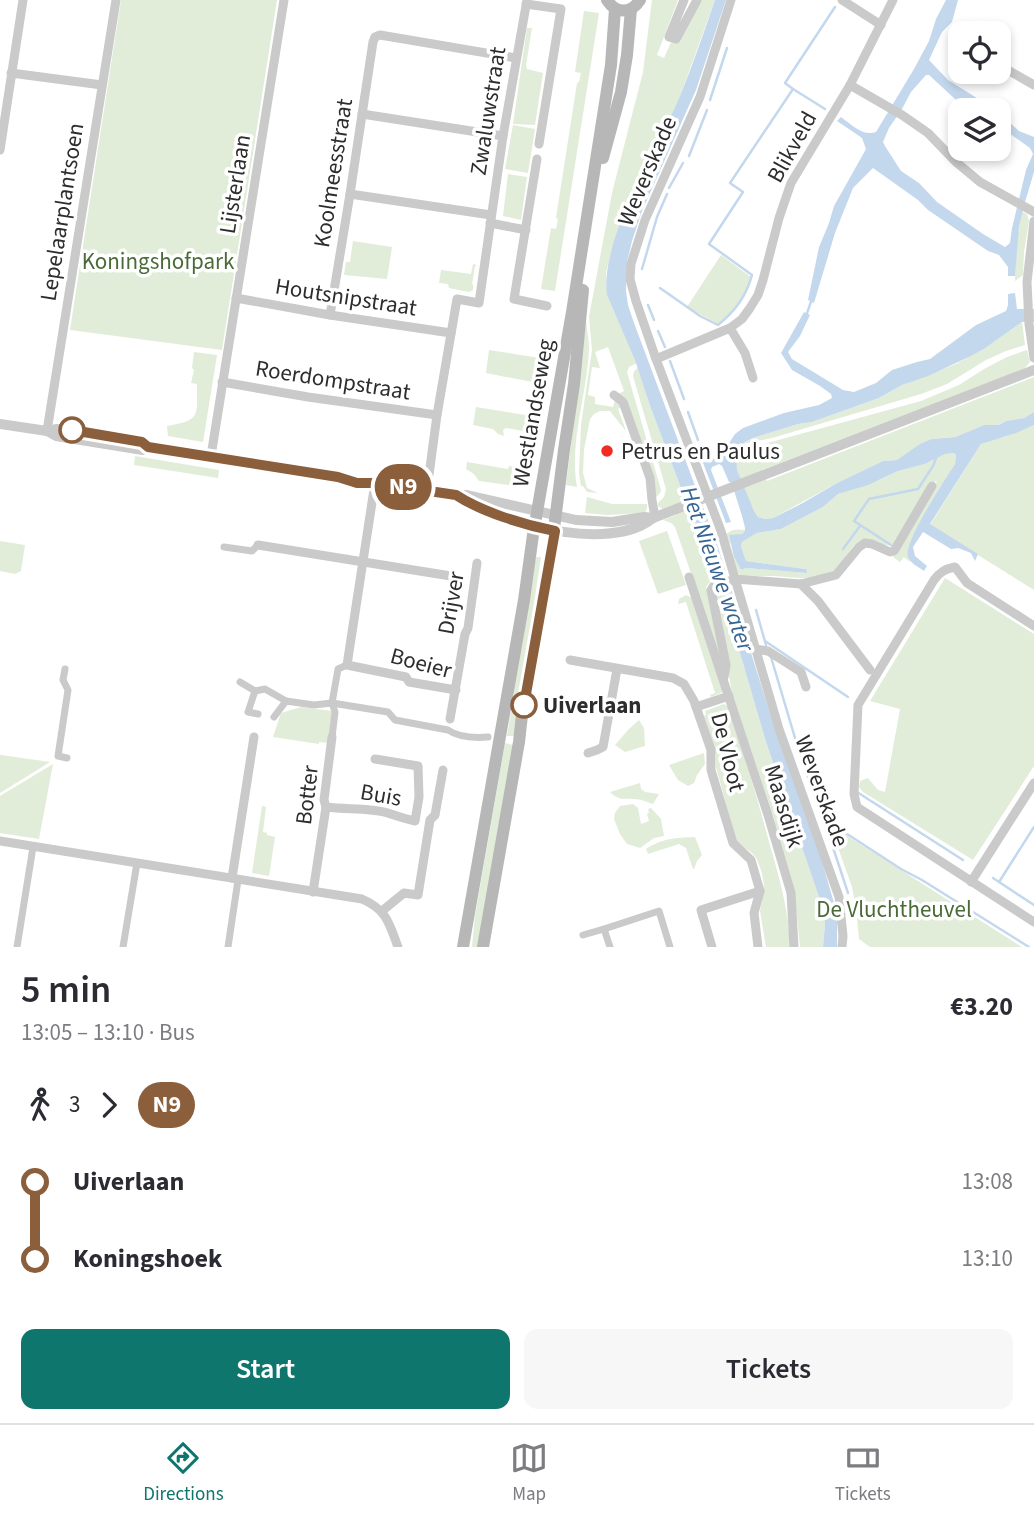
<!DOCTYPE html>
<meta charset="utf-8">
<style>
:root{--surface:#fff;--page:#f7f7f7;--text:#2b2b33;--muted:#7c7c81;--line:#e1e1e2;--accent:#0f766e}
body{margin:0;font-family:"Source Sans 3",sans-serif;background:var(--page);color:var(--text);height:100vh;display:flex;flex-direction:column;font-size:26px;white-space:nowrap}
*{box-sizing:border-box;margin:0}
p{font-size:23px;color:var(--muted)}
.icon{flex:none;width:38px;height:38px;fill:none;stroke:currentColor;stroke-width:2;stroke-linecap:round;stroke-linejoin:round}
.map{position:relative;height:947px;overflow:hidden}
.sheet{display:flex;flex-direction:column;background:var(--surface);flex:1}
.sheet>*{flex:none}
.badge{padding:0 14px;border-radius:23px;font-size:24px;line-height:46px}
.buttons{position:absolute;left:948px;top:21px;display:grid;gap:14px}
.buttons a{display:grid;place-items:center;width:63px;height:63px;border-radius:14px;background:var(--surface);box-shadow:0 4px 10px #0003;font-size:35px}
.map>.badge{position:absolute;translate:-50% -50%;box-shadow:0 0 0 4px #fff}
.legs{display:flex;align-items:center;gap:10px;height:77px;padding:0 21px;font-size:23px}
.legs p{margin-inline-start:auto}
.head{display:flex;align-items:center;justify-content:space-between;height:119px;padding:0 21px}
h1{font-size:38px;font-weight:600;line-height:52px}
.cta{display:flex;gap:14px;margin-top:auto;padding:14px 21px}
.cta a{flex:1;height:80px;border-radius:14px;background:var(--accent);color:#fff;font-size:28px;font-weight:600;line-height:80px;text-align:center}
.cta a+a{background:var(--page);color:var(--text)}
ul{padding:0 21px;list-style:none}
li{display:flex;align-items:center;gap:24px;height:77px;font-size:26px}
li i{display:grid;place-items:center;width:10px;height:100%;margin:0 9px;background:currentColor}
li i::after{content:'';width:18px;height:18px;margin:-9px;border:5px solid;border-radius:50%;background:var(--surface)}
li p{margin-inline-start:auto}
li:first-child i{background:linear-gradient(#0000 50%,currentColor 0)}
li:last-child i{background:linear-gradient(currentColor 50%,#0000 0)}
.menu{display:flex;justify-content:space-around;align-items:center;height:98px;border-top:2px solid var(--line);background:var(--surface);font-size:19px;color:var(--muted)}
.menu a{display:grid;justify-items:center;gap:4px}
.menu .active{color:var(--accent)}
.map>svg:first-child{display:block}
.green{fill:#e1ecd9}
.water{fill:#c4d8ed}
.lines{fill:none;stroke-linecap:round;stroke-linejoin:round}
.stream{stroke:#c4d8ed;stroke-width:2.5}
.pedestrian{stroke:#cacaca;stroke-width:7}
.minor{stroke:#cacaca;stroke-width:9}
.tertiary{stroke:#cacaca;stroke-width:10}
.secondary{stroke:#b7b7b7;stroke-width:12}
.line-1-casing{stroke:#fff;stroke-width:16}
.line-1{stroke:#8b5e3c;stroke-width:10}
.stop-1-dot{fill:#fff;stroke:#8b5e3c;stroke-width:3.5}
.poi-dot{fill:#f02c23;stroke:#fff;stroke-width:2.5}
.labels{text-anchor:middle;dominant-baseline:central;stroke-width:7;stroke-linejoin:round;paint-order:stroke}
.street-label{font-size:23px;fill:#2d2d2d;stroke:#fff}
.park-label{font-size:23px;fill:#4a6b38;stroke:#fff}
.poi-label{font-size:23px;fill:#2d2d2d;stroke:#fff;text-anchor:start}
.stop-label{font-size:23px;font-weight:bold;fill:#2d2d2d;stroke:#fff;text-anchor:start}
.water-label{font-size:24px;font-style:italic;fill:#366493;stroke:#fff}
</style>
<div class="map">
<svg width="1034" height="947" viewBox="0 0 1034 947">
<rect width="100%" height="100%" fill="#fff"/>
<g class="green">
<path d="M121 0H277L222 350 70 330Z"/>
<path d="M652 0H678L657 55 664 58 672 40 699 0H715L680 96 622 221 612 248 606 272 607 295 637 363 629 367 627 372 661 490 660 493 655 498 618 394 624 391 608 347 595 352 600 368 592 367 588 395 595 397V404L613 407 615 400 622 407 618 409 626 431 610 411H600L594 414 590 419 584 450 583 473 587 488 598 493 587 492 583 486H581L579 473 581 425 592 350 589 317 612 193 643 72Z"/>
<path d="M584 11 599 13 555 291 541 289 551 228 556 229 558 219 556 218 577 83 579 82 581 73 575 72Z"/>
<path d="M527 28H532L526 65 527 69 543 73 535 125 513 124Z"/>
<path d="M513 125 535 129 528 173 505 169Z"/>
<path d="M508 174 527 177 521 220 503 216Z"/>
<path d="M1022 212 1027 214 1029 221 1024 252 1023 275 1015 281 1016 245Z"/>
<path d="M353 241 392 247 387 279 344 275 346 262H350Z"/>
<path d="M721 255 751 277C745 296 734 311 718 324L687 307Z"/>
<path d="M473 264 477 265 475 266 472 284 473 285V290L469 292 449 288 448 284 439 283 441 270 471 274Z"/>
<path d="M586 321C587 330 589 340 589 349 587 395 569 441 577 487L566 485Z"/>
<path d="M1022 322 1025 345 1006 351 986 360 947 384 921 394 772 438 742 444 753 438 798 424 812 422 879 398 902 385 956 364 984 349Z"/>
<path d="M489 350 546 359 543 384 486 373Z"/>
<path d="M1027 350 1030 362 1024 369 762 470 767 481 1034 377V412L1024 418 1006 421 997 425H984L955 437 932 439 897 460 883 461 837 483 773 518 766 519 758 517 754 511C746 495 730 469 738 451L921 401 959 385 984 369 1007 357Z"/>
<path d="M194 352 217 355 203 442 168 436 167 426C201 420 197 417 197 384L191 383 194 370 192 368Z"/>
<path d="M638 368 649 403 684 496 686 506 712 569 718 578 711 580 706 587 718 634 723 666 675 527 671 523 663 520 676 515 673 505 663 509 658 506V503L664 497 666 489 633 376 634 371Z"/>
<path d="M476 407 531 416 532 413H537L534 433 506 428 503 430 504 436 498 434 493 429 473 425Z"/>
<path d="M1034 425V590L930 525 981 444 990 439 1004 437Z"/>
<path d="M954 453 956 455 955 464C943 484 903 541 910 562L904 557 900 562 893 557 937 481 930 483 896 543C879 551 873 535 860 541 849 546 846 562 836 569 820 583 793 577 773 576 763 576 752 576 741 575L736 572 726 534C733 529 737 529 745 530L742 534 738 535 730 544 734 557 741 570 746 568 806 573V569L746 561 741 546 742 542 757 533 781 529 823 507 838 494 879 480 898 471 925 464 945 454Z"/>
<path d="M529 454H531L527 475H523L515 486 479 481 474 474 466 469 467 462 508 469 509 466 526 469Z"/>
<path d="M135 456 219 470 218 478 134 465Z"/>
<path d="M587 497 612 504H647V508L645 513 607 515 585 513Z"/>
<path d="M667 531 686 585 658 594 639 541Z"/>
<path d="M0 541 25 545 21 571 15 574 0 571Z"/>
<path d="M536 557H541L514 736H507Z"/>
<path d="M945 578 1034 634V766L973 860 863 792 859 787 860 781 868 778 878 790 885 792 900 709 870 701Z"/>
<path d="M721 588 766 742 822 906 825 924 823 947H800L797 916 793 892 774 818 732 693 715 597Z"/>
<path d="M686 595 692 598 723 691 721 693 711 697 710 695 715 693 686 602 678 604 679 599Z"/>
<path d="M724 704 729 707C743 752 757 796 769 842 779 876 789 911 790 947H766L760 911 764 886 762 873 757 859 752 853 736 841 716 767V756L704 716 706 715 705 711Z"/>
<path d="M301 707 332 711 328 743 319 742V744L273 737 281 713Z"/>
<path d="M639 720 644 728 645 746 625 752 615 745 628 730Z"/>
<path d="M505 743 513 745 478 947H472L475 916Z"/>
<path d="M704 753 705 764 697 775 694 783 688 786 678 780 669 765Z"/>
<path d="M0 755H1L50 762 0 793Z"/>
<path d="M53 764 39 839 0 833V796Z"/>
<path d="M640 783 641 789 645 792 659 794 653 804C647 802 640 799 634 799 623 798 619 801 610 792Z"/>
<path d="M633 804 638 808 641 824 649 821 647 814 649 813 648 809 651 808 661 819 664 836 654 838 640 848 627 844 620 834 614 819 615 813 620 806Z"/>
<path d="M262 806 266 807 263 832 267 833V835L275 837 269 876 252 873Z"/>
<path d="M830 825 1022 947H870L859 939 856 908 852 887Z"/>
<path d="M695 837 702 855 697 861 694 869H693L686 848 679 844 648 854 646 849C663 838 675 838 695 837Z"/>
</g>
<g class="water">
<path d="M715 0H726L696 90 642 211 632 241 627 262 626 291 628 305 634 323 718 547 772 720 822 861 834 903 837 920V947H823L825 924 822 906 766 742 721 588 718 578 703 550 689 511 686 506 684 496 649 403 635 360 607 295C599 241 658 147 680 96 693 64 704 32 715 0Z"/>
<path d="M946 0H958L952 22 942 32 929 60 948 80 996 110H972L956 100 929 75H926L911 92 902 109 889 128 883 142 885 146 901 171 919 183 937 202 983 234 1005 247 1010 243 1012 228 1026 170 1033 154 1030 148 999 126V113L1019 131 1034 137V172L1025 202 1019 227 1015 276H1008V267L999 255 988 251 928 210 918 200 873 168 853 188 835 233 814 303 808 300 819 247 829 223 834 206 866 149 862 138 837 121 841 117C851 124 863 137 876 132L914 69 929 41 936 19Z"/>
<path d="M1015 293 1017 309H1034V322H1022L984 349 969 357 928 376 902 385 879 398 812 422 798 424 753 438 745 442 736 456 737 470 754 511 758 517 766 519 773 518 801 504 837 483 883 461 897 460 920 444 932 439 955 437 984 425H998L1006 421 1024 418 1034 412V425L1016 433 981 444 930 524 978 554 975 561 971 553 958 548 951 549 923 532 913 547 915 556 927 566 924 571C919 567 909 563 908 556 904 541 945 480 955 464L956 455 954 453 945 454 925 464 898 471 868 485 838 494 823 507 781 529 757 533 742 542 741 546 746 561 806 569 807 573 746 568 741 570 734 557 729 535 742 534C743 533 745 531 745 529 746 527 733 487 731 482H729L722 466 719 464 712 467 711 470 731 522 726 523 700 455 702 453 707 452 710 459 719 458 735 434 743 428 784 413 819 405 832 398 831 394 820 386 792 370 781 353 804 312 810 315 800 336 788 352 792 359 843 390 854 392 876 383 892 370 917 362 930 359 976 325 1006 311 1008 305V294Z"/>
</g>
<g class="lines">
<g class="stream">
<path d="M793 89 825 109"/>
<path d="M710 100 727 48"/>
<path d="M689 156 707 110"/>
<path d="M669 188 683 163"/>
<path d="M642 269 657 217 667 194"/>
<path d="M660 288 700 316 718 325C735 311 746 297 752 275L709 244 743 192 730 183 793 89 785 83 835 7"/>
<path d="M648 305 654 320"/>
<path d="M806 316 812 299"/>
<path d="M658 331 665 347"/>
<path d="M670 361 684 399"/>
<path d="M688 412 698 440"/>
<path d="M891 545 854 521 869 499 918 489 933 466 936 458"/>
<path d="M843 549 860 526"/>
<path d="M756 610 766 645"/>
<path d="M765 641 848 697"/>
<path d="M771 657 795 738 818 806"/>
<path d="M857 792 963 860"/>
<path d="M822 814 848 893"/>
<path d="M824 819 901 869 922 880 1029 947"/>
<path d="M993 878 1034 905"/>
<path d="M999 882 1034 827"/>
</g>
<g class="pedestrian">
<path d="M224 547 252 551 258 545"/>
<path d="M65 669 63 680 68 690 58 756 67 758"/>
<path d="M240 682 255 691 248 712 258 714"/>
<path d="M255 691 265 689 286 701"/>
<path d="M274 717 286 701 314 705 332 703 388 712 395 720 448 730C458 737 475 738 488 737"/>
<path d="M332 737 335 712 332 703 338 669 347 665"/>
<path d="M583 935 604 929"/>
<path d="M17 947 33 847"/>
<path d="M123 947 137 863"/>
<path d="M228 947 238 880"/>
<path d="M610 947 604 929 659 911 670 947"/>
</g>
<g class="minor">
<path d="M684 0 669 37 676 39 697 0"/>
<path d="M731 0 700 97 645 220 631 264 630 279 636 301 656 359 721 531 779 729 839 897 843 936 842 947"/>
<path d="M842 0 881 25"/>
<path d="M526 4 561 9 539 144"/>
<path d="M999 65 1034 85"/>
<path d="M11 73 102 85"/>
<path d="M850 85 902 115 928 133 956 162 980 182 1034 212"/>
<path d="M362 114 503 136"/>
<path d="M0 150 23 0"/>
<path d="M537 159 514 299 547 306"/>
<path d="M350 194 491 215"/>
<path d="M1034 221 1027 282 1029 324 1034 358"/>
<path d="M490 223 526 230"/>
<path d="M236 298 330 315 451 333"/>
<path d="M330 315 350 194 373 42 375 37 380 35 516 58"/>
<path d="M730 328 745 353 753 378"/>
<path d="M656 359 730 328 742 319 750 308 758 295 763 280 779 218 791 183 850 85 893 0"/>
<path d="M222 382 308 397 437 415"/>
<path d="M614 395 623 402 650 478 652 500 655 517"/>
<path d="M47 431 116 0"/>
<path d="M211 456 284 0"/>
<path d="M375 483 347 665 406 677 409 682 456 690"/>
<path d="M427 490 437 415 457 299 479 303 503 136 527 0"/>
<path d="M258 545 457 577 450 625"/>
<path d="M689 577 768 815 791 893 794 947"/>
<path d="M801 584 818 601 870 670"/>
<path d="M1034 626 967 583 955 567C945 569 940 572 934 580L858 705 854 794 857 807 1034 922"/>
<path d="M755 649 768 651 801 672 806 687"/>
<path d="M570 660 673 678 684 684 694 701 711 750V770L733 843 751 860 760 891 754 913 758 947"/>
<path d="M724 677 726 665 711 590 714 585 736 579 801 584 836 575 859 547 865 543 872 544 890 552 894 551 932 486"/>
<path d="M696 707 729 696"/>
<path d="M450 719 465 634 468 628 477 563"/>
<path d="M588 753 597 750 603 747 617 669"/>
<path d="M326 807C346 810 368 807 388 813 397 816 405 819 415 821L419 797 418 766 375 759"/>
<path d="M0 841 362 899C387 910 389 923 398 947"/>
<path d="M232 878 254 737"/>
<path d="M971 882 1034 783"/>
<path d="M313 892 326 807 324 800 332 737"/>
<path d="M382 911 404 893 418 895 430 820 435 815 443 770"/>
<path d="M712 947 701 910 760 891"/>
</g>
<g class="tertiary">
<path d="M0 424 47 431 56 436 143 450 148 447"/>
<path d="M47 431 57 429C75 431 136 437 148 447L338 476 357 483H375L456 495H467L576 520 612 522 644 517 653 518"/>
<path d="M456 495 465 501C511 519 551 536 602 534 620 533 638 530 653 518L1034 370"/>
</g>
<g class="secondary">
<path d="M607 0C616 14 631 14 640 0"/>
<path d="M603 158 621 92 627 55 631 9"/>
<path d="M463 947 524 600 533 535 572 312 611 65 615 9"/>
<path d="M483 947 519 742 523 706 550 560 564 450 574 384 583 290"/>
</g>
</g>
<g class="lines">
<g class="line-1-casing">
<path id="line-1" d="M72 430 142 442 148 447 338 477 357 483H375L456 495C482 512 524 525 555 531L524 705"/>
</g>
<use href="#line-1" class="line-1"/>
</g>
<g class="stop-1-dot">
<circle cx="72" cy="430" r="12"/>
<circle cx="524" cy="705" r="12"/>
</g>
<circle class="poi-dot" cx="607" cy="451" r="7"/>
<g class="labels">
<g class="street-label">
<text transform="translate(488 111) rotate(-81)">Zwaluwstraat</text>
<text transform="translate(792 147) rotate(-61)">Blikveld</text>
<text transform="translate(647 171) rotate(-67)">Weverskade</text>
<text transform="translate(333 173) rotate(-81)">Koolmeesstraat</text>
<text transform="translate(235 184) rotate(-81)">Lijsterlaan</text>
<text transform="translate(62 212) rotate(-81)">Lepelaarplantsoen</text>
<text transform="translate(346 297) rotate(9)">Houtsnipstraat</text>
<text transform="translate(333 380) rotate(9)">Roerdompstraat</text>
<text transform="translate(533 413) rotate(-80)">Westlandseweg</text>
<text transform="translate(451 603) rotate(-80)">Drijver</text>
<text transform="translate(421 663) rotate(15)">Boeier</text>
<text transform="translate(728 752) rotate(76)">De Vloot</text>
<text transform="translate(822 791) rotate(70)">Weverskade</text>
<text transform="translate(307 795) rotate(-83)">Botter</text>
<text transform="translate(381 795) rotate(10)">Buis</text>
<text transform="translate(784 806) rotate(73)">Maasdijk</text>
</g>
<g class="park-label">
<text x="158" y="261">Koningshofpark</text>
<text x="894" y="909">De Vluchtheuvel</text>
</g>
<g class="poi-label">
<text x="621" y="451">Petrus en Paulus</text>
</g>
<g class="stop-label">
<text x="543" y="705">Uiverlaan</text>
</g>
<g class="water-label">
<text transform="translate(717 569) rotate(70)">Het Nieuwe water</text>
</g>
</g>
</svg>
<div class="buttons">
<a><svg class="icon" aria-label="locate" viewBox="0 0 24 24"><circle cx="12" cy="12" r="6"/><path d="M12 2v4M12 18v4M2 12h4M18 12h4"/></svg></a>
<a><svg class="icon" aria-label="layers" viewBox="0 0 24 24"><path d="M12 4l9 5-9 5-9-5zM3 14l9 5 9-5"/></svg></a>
</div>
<b class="badge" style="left:403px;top:487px;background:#8b5e3c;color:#fff">N9</b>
</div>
<section class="sheet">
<div class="head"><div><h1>5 min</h1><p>13:05 – 13:10 · Bus</p></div><b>€3.20</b></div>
<div class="legs"><svg class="icon" aria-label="walk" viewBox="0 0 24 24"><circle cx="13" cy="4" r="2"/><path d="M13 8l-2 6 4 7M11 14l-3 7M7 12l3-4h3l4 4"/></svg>3<svg class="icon" aria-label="forward" viewBox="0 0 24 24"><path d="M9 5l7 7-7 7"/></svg><b class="badge" style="background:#8b5e3c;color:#fff">N9</b></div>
<ul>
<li><i style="color:#8b5e3c"></i><b>Uiverlaan</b><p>13:08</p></li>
<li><i style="color:#8b5e3c"></i><b>Koningshoek</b><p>13:10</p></li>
</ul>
<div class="cta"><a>Start</a><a>Tickets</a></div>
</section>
<nav class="menu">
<a class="active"><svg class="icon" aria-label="directions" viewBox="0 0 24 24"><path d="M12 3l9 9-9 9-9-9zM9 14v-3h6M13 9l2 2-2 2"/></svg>Directions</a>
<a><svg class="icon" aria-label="map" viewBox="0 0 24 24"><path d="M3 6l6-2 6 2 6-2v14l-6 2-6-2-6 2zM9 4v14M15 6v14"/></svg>Map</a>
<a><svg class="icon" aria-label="tickets" viewBox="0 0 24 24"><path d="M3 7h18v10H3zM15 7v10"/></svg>Tickets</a>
</nav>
